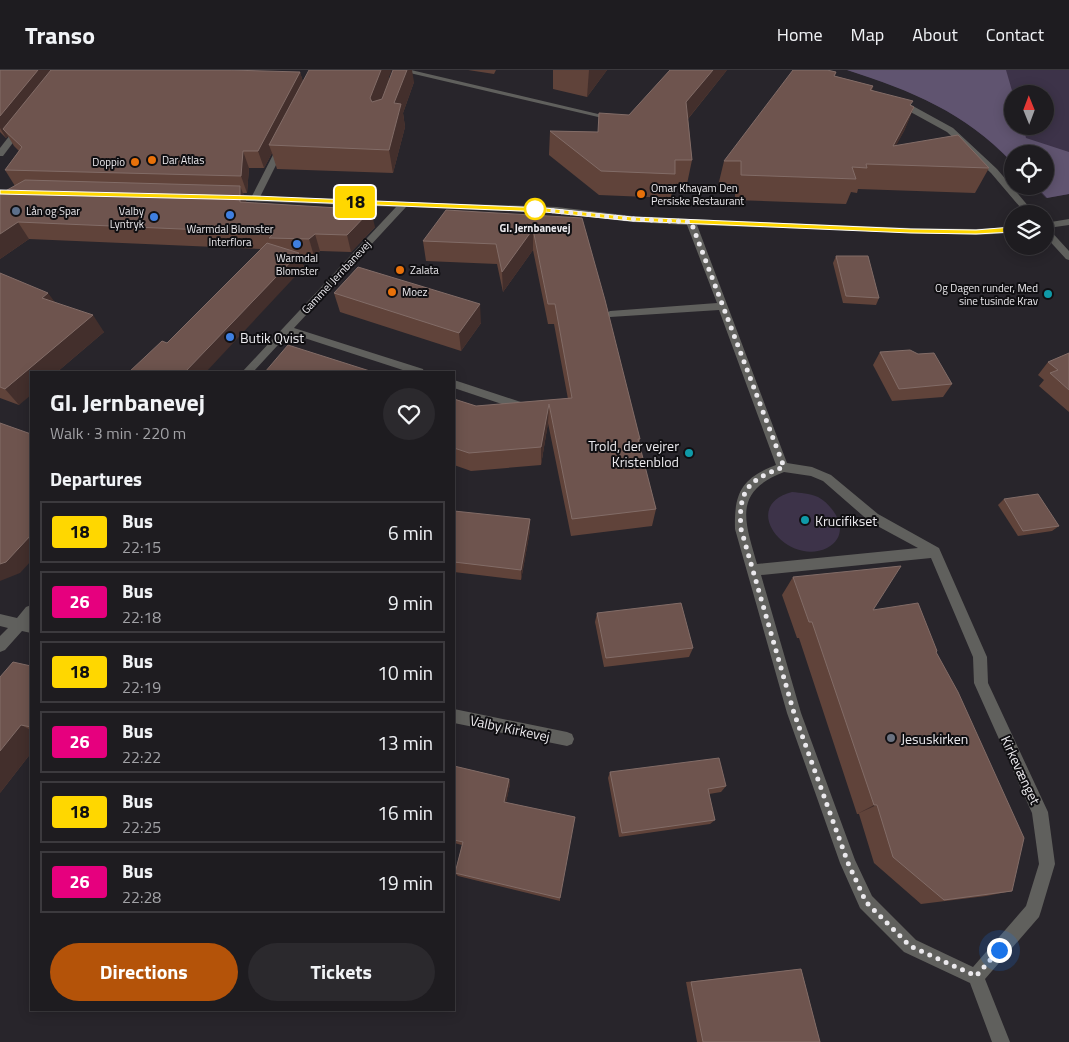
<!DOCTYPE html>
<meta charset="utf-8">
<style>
:root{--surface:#1e1c20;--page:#2b292d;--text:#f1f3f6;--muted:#a1a1a5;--line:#3c3a3e;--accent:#b45309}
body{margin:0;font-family:"Titillium Web",sans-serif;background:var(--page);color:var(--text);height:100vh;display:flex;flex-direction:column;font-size:19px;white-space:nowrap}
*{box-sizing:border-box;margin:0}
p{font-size:16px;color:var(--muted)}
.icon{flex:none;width:28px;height:28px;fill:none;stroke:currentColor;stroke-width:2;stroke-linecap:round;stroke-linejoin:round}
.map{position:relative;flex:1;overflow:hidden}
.side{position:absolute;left:30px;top:301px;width:425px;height:640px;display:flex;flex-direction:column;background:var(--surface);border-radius:0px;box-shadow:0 2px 12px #0003,0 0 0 1px var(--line)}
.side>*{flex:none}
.badge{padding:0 10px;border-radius:4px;font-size:18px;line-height:32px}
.needle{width:32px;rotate:359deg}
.buttons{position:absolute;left:1004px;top:15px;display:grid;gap:10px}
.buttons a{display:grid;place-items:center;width:50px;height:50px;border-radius:50%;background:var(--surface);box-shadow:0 2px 12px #0003,0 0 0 1px var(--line);font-size:25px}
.you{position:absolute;width:25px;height:25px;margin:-12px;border:4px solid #fff;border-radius:50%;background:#1a73e8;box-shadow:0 0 0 8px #1a73e833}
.map>.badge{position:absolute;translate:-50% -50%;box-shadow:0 0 0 2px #fff}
h2{padding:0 20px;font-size:19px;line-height:45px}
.round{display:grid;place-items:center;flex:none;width:52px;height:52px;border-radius:26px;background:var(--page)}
.summary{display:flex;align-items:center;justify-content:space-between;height:85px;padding:0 20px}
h1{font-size:24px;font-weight:700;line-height:38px}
.action{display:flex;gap:10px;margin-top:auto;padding:10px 20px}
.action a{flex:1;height:58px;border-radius:30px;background:var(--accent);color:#fff;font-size:20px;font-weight:700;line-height:58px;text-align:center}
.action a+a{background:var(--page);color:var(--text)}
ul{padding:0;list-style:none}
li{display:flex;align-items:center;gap:15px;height:62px;margin:0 10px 8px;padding:0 10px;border:2px solid var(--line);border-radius:0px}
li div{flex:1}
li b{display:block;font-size:19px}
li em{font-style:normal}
li .badge{min-width:55px;font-weight:700;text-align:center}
header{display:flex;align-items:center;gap:30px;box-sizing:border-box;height:70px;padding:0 25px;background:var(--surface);border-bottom:1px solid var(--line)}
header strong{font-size:24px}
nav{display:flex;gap:28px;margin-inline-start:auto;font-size:18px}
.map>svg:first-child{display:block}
.green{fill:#3d3349;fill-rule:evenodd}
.forest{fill:#605470}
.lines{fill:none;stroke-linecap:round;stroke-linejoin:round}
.minor{fill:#60605d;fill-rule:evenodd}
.wall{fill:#60433a}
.shaded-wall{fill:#432f2c}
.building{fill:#6e544e;stroke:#826c67}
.line{fill:#ffd700;stroke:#fff}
.walk{stroke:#ebe9ed;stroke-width:5;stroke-dasharray:0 9}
.food-dot{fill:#e8710a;stroke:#100f12;stroke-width:2}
.stop-dot{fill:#fff;stroke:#ffd700;stroke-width:2.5}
.service-dot{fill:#5c6f8a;stroke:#100f12;stroke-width:2}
.shop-dot{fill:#3f7fe0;stroke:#100f12;stroke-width:2}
.culture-dot{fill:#0f9aa8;stroke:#100f12;stroke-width:2}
.worship-dot{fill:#6b7280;stroke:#100f12;stroke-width:2}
.labels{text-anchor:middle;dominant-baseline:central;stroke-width:4;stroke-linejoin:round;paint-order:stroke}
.far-poi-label{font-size:11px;fill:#ebe9ed;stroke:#100f12;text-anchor:start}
.far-stop-label{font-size:11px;font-weight:bold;fill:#ebe9ed;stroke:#100f12}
.far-street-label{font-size:11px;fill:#ebe9ed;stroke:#100f12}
.poi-label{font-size:14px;fill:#ebe9ed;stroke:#100f12;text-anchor:start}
.street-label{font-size:14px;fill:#ebe9ed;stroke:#100f12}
</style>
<header>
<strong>Transo</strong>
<nav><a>Home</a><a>Map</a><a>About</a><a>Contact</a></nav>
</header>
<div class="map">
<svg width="1069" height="972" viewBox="0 0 1069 972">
<rect width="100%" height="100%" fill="#28252b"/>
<g class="green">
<path d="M847 0H1069V124L1046 128 1034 116H1045V84H1012V93C968 44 909 19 847 0ZM1012 24H1045V56H1012Z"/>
<path d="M792 422C801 423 809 423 818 427 836 437 852 465 827 478 787 497 738 436 792 422Z"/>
</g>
<path class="forest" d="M847 0H1006L1013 24 1012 56H1023L1026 68 1069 82V124L1047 128 1036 116H1045V84H1012V92C964 42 912 21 847 0Z"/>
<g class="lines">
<g class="minor">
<path d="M397 0H411L615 48 611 50Z"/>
<path d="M896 30H902L953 58 997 99 1035 144H1026L991 103 947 62 896 34Z"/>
<path d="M17 56 24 58 3 86H0V78Z"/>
<path d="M278 75 285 77 260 127 557 137 632 146 691 149 911 158 976 159 1012 157V163L976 165 697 155 787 393 812 397 831 405 878 444 939 478 987 587 988 613 1048 742 1055 794 1041 841 1039 847 985 909 1010 972H992L970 913 904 882 860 838 840 793 787 643 735 459C734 422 742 408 776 395L719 240 610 247 605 244 610 241 717 233 687 155 632 152 557 143 406 137 294 258 423 299 424 302H409L289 263 253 302H242L396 137 224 130V126L227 125 252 126ZM784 402 811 406 823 411 870 452 918 478 757 494C745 451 732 422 784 402ZM931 488 973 587 974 613 1032 743 1039 794 1026 836 973 897 916 870 872 826 855 790 801 643 761 505Z"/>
<path d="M1069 149V155L1048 158 1069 181V190L1066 189 1045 166V153Z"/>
<path d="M454 310 527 334 528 337 523 341 454 318Z"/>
<path d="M31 535V563L22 561 5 580 0 582V566L8 558 0 556V544L17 548 26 537Z"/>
<path d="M454 639 567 662 572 664 574 669 572 674 567 676 454 653Z"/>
</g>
</g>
<g class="wall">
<path d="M0 0 300 2 303 12 389 7V10L414 12 403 43 405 57 393 103 277 99 272 83 264 98H249L247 123H243L246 132 375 157 351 182 320 181 314 186H300L304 197 167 273 261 179 29 169 0 189 15 116 5 100 19 81 14 76 8 66 6 68 0 62Z"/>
<path d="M468 0H496L494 4Z"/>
<path d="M553 0H607L587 27 553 19Z"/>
<path d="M727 0 688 49 692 90 687 114H673L671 128 599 125 549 85 550 61 598 62 629 45Z"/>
<path d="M836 2 835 6 873 16 872 20 914 37 904 61 896 75 989 98 975 123 858 119 857 123 851 122 846 134 735 130V116H718L724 91Z"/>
<path d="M582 148 640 369 639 375 656 439 652 456 571 466 548 353 541 395 471 401 454 395V329L476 336 568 329 554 254H548L533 180 503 222 497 194 426 191 423 171Z"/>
<path d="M836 186 879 228 876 235 843 233 833 193Z"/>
<path d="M0 203 55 232 104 262 57 302H31L19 335 0 328Z"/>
<path d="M334 223 481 253 461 281 340 242Z"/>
<path d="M880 282 952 314 943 327 892 331 873 295Z"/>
<path d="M1069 283V342L1039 316 1044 310 1038 305 1048 292Z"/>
<path d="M1004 429 1059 456 1052 461 1018 466 998 435Z"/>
<path d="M454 442 530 449V460L521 510 454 502Z"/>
<path d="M793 507 873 540 936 582 1012 821 986 826 921 834 874 793 859 744H857L799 568H797L782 525Z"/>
<path d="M597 543 693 578 689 587 604 597 595 552Z"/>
<path d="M31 596V683L0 723Z"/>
<path d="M454 696 509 709 510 714 506 732 560 828V831L458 806 455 803 462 775 454 773Z"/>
<path d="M610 702 726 716 721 722 709 724 715 750 710 754 619 767 608 708Z"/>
<path d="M801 899 820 972H697L686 912Z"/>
</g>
<g class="shaded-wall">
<path d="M38 0H61L3 59 8 66 6 68 0 58V46Z"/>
<path d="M381 0H392L389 7V11L374 51 370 28Z"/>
<path d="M407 0H412L414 12 403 43 405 57 393 103 389 80 394 33Z"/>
<path d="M589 0H607L587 27Z"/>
<path d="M713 0H727L682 56 686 32Z"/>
<path d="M300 2 305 19 269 75 272 83 264 98 258 81Z"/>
<path d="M914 37 904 61 885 95 893 76Z"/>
<path d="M243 81 249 98 247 123 241 106Z"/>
<path d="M240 116 247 133 240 132Z"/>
<path d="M371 140 375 157 351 182 347 165Z"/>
<path d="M18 152 29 169 0 189V164Z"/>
<path d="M533 159V180L503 222 502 202Z"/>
<path d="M315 164 320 181 314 186 309 169Z"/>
<path d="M299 183 304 197 206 302H185Z"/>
<path d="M48 223 60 239 42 228Z"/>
<path d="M480 234 481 253 461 281 459 263Z"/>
<path d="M93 245 104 262 57 302H31V325L19 335 5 319Z"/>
<path d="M549 334 548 353 541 395V377Z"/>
<path d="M530 449V460L521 510V500Z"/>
<path d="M31 465V491L20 503 0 511V494Z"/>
<path d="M21 655 31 660V683L0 723V681Z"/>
<path d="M509 709 510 714 505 737 504 732Z"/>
<path d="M874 735H877L857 744Z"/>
</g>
<g class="building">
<path d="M0 0H38L0 46Z"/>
<path d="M51 0H230L300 2 258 81H243L241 106 5 100 22 77 3 59Z"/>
<path d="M309 0H381L370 28 372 32 382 29 393 0H407L394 33 401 34 389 80 269 75Z"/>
<path d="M670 0H713L686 32 692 90H675V104L601 101 550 61 598 62 599 43 629 45Z"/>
<path d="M793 0H827L836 2 834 6 873 16 870 20 913 31 910 35 914 37 893 76 958 65 989 98 866 94 867 98 852 97 856 109 741 105V91H724Z"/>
<path d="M25 110 240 116V132L371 140 347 165 315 164 309 169 269 168 274 163 18 152 0 164V124Z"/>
<path d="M446 140 582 148 605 230 640 369H638L656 439 572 449 549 334 541 377 469 383 454 378V329L476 336 572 328 555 234H548L533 159 502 202 496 174 423 171Z"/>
<path d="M267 173 299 183 185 302H129L162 271 167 273Z"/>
<path d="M836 186H868L879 228 846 226Z"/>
<path d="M358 197 480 234 459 263 334 223Z"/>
<path d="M0 203 48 223 42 228 93 245 5 319 0 317Z"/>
<path d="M288 275 373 302H265Z"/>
<path d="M910 280 918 284 934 283 952 314 899 319 880 282Z"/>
<path d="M1069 283V320L1050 303 1058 300 1048 292Z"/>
<path d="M0 353 31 364V465L6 492 0 494Z"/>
<path d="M1038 424 1059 456 1023 461 1004 429Z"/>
<path d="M454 441 530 449 521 500 454 492Z"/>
<path d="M901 496 873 540 918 533 937 581 936 582 958 622 1024 768 1012 821 944 830 893 787 877 735H874L812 552H809L793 507Z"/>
<path d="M681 533 693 578 606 588 597 543Z"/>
<path d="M13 592 31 596V657L21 655 0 681V607Z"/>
<path d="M719 688 726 716 708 719 715 750 622 763 610 702Z"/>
<path d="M454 696 509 709 504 732 575 747 560 828 455 803 463 772 454 770Z"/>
<path d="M801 899 820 972H703L691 912Z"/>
</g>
<path class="line" d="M0 120 255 126 545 138 632 147 911 159 976 160 1012 157 1016 160 1012 162 976 164 911 163 632 151 545 142 255 130 0 124Z"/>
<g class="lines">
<path class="walk" d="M535 139 632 149 691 152 784 397C748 410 738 420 741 459L794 643 848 793 866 832 910 876 976 906 999 880"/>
</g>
<g class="food-dot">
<circle cx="152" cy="90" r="5"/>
<circle cx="135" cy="92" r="5"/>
<circle cx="641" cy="124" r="5"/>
<circle cx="400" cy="200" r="5"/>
<circle cx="392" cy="222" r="5"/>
</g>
<circle class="stop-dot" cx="535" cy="139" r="10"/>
<circle class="service-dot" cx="16" cy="141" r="5"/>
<g class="shop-dot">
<circle cx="230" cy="145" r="5"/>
<circle cx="154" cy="147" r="5"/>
<circle cx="297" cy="174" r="5"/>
<circle cx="230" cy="267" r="5"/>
</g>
<g class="culture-dot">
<circle cx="1048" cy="224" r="5"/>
<circle cx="689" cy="383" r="5"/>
<circle cx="805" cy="450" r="5"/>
</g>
<circle class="worship-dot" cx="891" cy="668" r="5"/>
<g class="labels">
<g class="far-poi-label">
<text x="162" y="90">Dar Atlas</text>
<text x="125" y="92" text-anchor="end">Doppio</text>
<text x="651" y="118">Omar Khayam Den<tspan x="651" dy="13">Persiske Restaurant</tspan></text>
<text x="26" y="141">Lån og Spar</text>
<text x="144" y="141" text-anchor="end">Valby<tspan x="144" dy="13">Lyntryk</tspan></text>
<text x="230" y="159" text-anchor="middle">Warmdal Blomster<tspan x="230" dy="13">Interflora</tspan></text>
<text x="297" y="188" text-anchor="middle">Warmdal<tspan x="297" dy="13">Blomster</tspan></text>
<text x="410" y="200">Zalata</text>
<text x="1038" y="218" text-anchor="end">Og Dagen runder, Med<tspan x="1038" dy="13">sine tusinde Krav</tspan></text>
<text x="402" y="222">Moez</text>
</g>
<g class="far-stop-label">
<text x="535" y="158">Gl. Jernbanevej</text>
</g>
<g class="far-street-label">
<text transform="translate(336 207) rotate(-47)">Gammel Jernbanevej</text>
</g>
<g class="poi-label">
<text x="240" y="267">Butik Qvist</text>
<text x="679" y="375" text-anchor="end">Trold, der vejrer<tspan x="679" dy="16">Kristenblod</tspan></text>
<text x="815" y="450">Krucifikset</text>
<text x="901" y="668">Jesuskirken</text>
</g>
<g class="street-label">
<text transform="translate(510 658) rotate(12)">Valby Kirkevej</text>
<text transform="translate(1021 700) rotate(65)">Kirkevænget</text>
</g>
</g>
</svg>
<div class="buttons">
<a><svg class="needle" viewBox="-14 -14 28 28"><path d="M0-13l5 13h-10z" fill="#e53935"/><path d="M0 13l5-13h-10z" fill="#a1a1a5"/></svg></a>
<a><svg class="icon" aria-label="locate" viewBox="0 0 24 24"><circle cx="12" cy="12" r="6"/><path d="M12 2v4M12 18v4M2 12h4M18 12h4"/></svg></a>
<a><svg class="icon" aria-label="layers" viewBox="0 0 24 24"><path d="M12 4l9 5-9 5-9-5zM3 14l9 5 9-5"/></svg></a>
</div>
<div class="you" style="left:999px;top:880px"></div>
<b class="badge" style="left:355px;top:132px;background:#ffd700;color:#111">18</b>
<section class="side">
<div class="summary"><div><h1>Gl. Jernbanevej</h1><p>Walk · 3 min · 220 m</p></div><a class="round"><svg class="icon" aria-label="heart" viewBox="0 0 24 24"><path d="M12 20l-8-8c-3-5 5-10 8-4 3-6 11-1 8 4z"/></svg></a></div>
<h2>Departures</h2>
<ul>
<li><span class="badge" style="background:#ffd700;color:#111">18</span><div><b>Bus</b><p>22:15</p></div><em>6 min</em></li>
<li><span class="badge" style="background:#e6007e;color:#fff">26</span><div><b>Bus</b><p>22:18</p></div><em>9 min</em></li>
<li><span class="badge" style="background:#ffd700;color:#111">18</span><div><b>Bus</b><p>22:19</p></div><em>10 min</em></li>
<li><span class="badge" style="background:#e6007e;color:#fff">26</span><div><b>Bus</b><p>22:22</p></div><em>13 min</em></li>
<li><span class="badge" style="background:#ffd700;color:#111">18</span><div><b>Bus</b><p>22:25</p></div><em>16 min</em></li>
<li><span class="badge" style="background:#e6007e;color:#fff">26</span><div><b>Bus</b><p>22:28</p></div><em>19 min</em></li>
</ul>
<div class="action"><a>Directions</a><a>Tickets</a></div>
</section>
</div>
